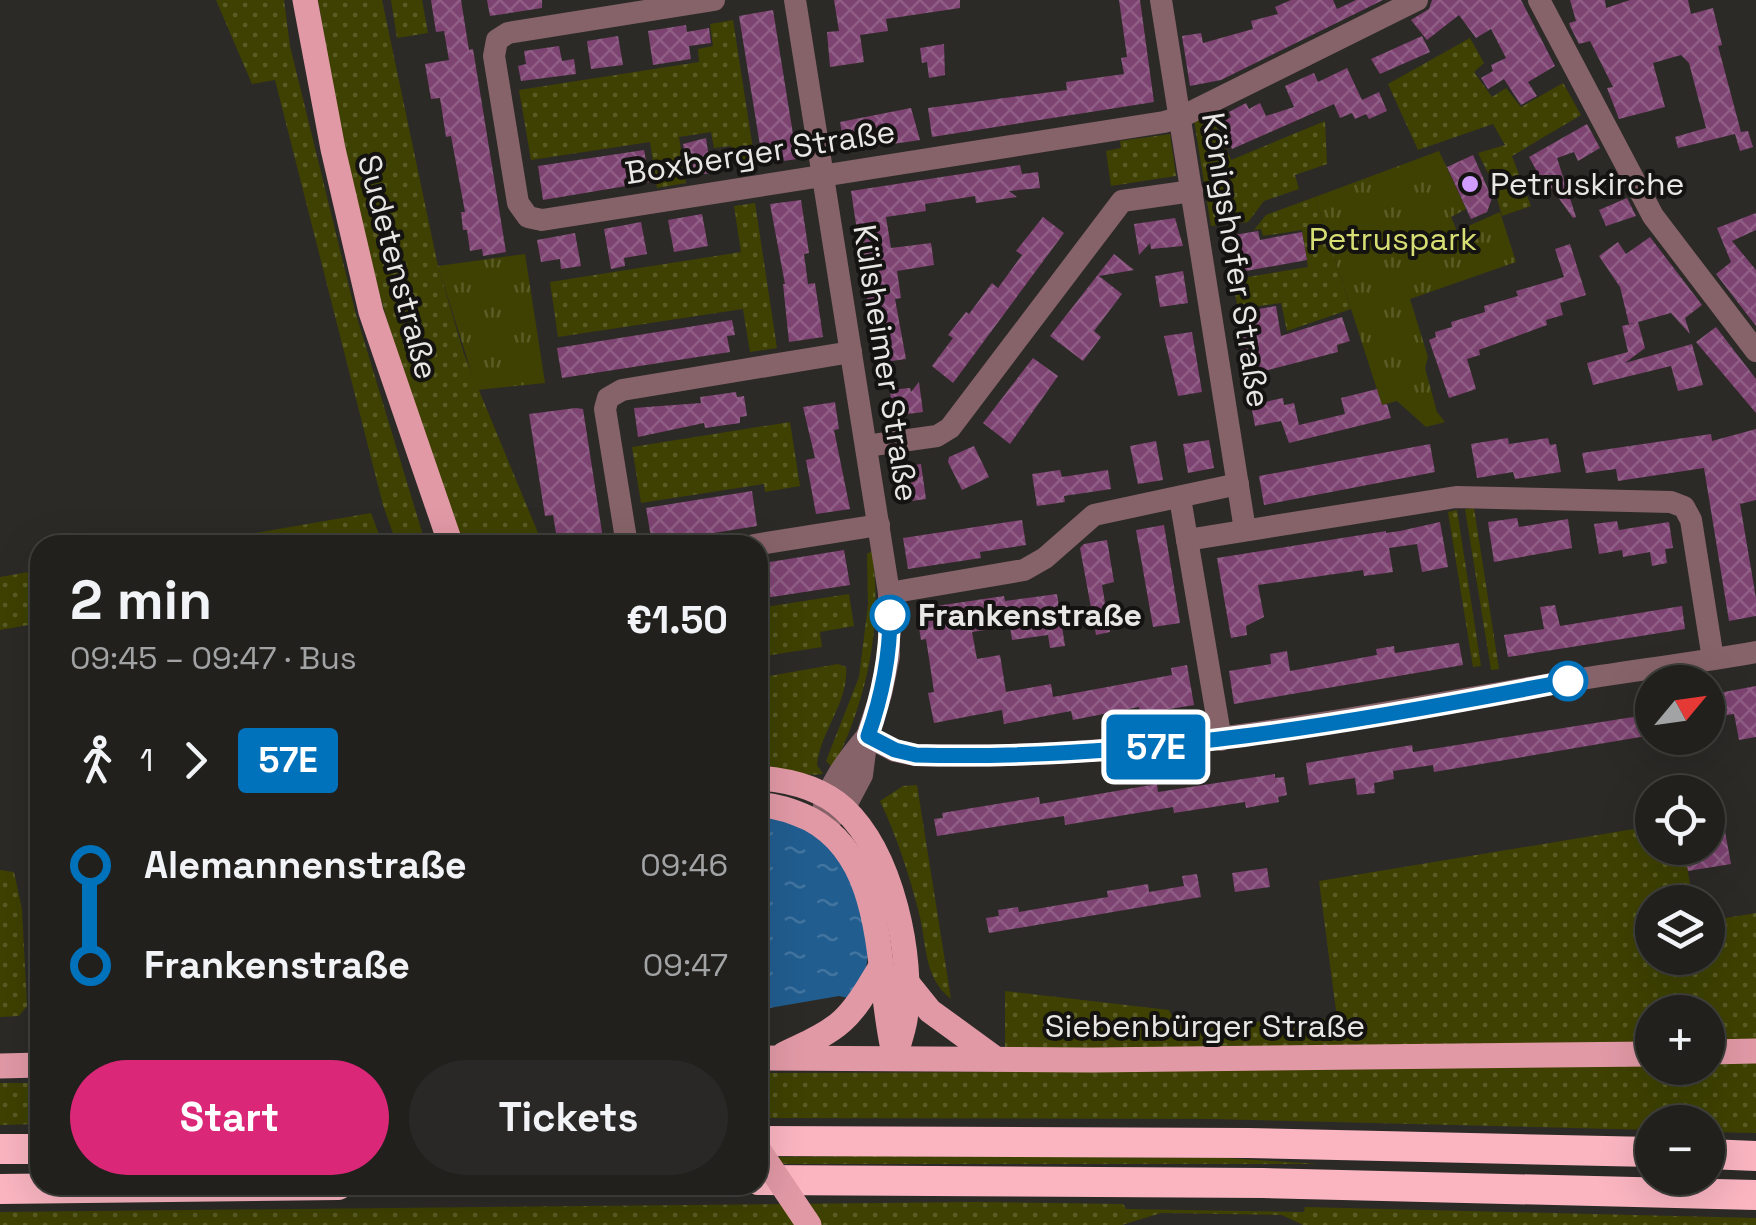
<!DOCTYPE html>
<meta charset="utf-8">
<style>
:root{--surface:#21201d;--page:#292826;--text:#f1f3f6;--muted:#a2a3a4;--line:#3e3e3b;--accent:#db2777}
body{margin:0;font-family:"Space Grotesk",sans-serif;background:var(--page);color:var(--text);height:100vh;display:flex;flex-direction:column;font-size:38px;white-space:nowrap}
*{box-sizing:border-box;margin:0}
p{font-size:32px;color:var(--muted)}
.icon{flex:none;width:55px;height:55px;fill:none;stroke:currentColor;stroke-width:2;stroke-linecap:round;stroke-linejoin:round}
.map{position:relative;flex:1;overflow:hidden}
.details{position:absolute;left:30px;top:535px;width:738px;height:660px;display:flex;flex-direction:column;background:var(--surface);border-radius:30px;box-shadow:0 10px 40px #0002,0 0 0 2px var(--line)}
.details>*{flex:none}
.badge{padding:0 20px;border-radius:8px;font-size:35px;line-height:65px}
.needle{width:65px;rotate:61deg}
.fabs{position:absolute;left:1635px;top:665px;display:grid;gap:20px}
.fabs a{display:grid;place-items:center;width:90px;height:90px;border-radius:50%;background:var(--surface);box-shadow:0 10px 40px #0002,0 0 0 2px var(--line);font-size:50px}
.map>.badge{position:absolute;translate:-50% -50%;box-shadow:0 0 0 5px #fff}
.legs{display:flex;align-items:center;gap:15px;height:110px;padding:0 40px;font-size:32px}
.legs p{margin-inline-start:auto}
.overview{display:flex;align-items:center;justify-content:space-between;height:170px;padding:0 40px}
h1{font-size:55px;font-weight:600;line-height:75px}
.cta{display:flex;gap:20px;margin-top:auto;padding:20px 40px}
.cta a{flex:1;height:115px;border-radius:60px;background:var(--accent);color:#fff;font-size:40px;font-weight:600;line-height:115px;text-align:center}
.cta a+a{background:var(--page);color:var(--text)}
ul{padding:0 40px;list-style:none}
li{display:flex;align-items:center;gap:35px;height:100px;font-size:38px}
li i{display:grid;place-items:center;width:15px;height:100%;margin:0 12px;background:currentColor}
li i::after{content:'';width:25px;height:25px;margin:-12px;border:8px solid;border-radius:50%;background:var(--surface)}
li p{margin-inline-start:auto}
li:first-child i{background:linear-gradient(#0000 50%,currentColor 0)}
li:last-child i{background:linear-gradient(currentColor 50%,#0000 0)}
.map>svg:first-child{display:block}
.grass{fill:url(#grass-dots);fill-rule:evenodd}
.park{fill:url(#park-tufts)}
.water{fill:url(#water-ripples)}
.building{fill:url(#building-cross-hatch)}
.lines{fill:none;stroke-linecap:round;stroke-linejoin:round}
.minor{stroke:#866369;stroke-width:22}
.major{stroke:#e199a6;stroke-width:25}
.highway{stroke:#fab5c1;stroke-width:30}
.major-bridge{stroke:#e199a6;stroke-width:25}
.line-1-casing{stroke:#fff;stroke-width:22}
.line-1{stroke:#0072bc;stroke-width:15}
.poi-dot{fill:#d19dfe;stroke:#141311;stroke-width:4}
.stop-1-dot{fill:#fff;stroke:#0072bc;stroke-width:5}
.labels{text-anchor:middle;dominant-baseline:central;stroke-width:8;stroke-linejoin:round;paint-order:stroke}
.street-label{font-size:32px;fill:#e8e7e5;stroke:#141311}
.poi-label{font-size:32px;fill:#e8e7e5;stroke:#141311;text-anchor:start}
.park-label{font-size:32px;fill:#d7df74;stroke:#141311}
.stop-label{font-size:32px;font-weight:bold;fill:#e8e7e5;stroke:#141311;text-anchor:start}
</style>
<div class="map">
<svg width="1756" height="1225" viewBox="0 0 1756 1225">
<defs>
<pattern id="grass-dots" width="8" height="8" patternUnits="userSpaceOnUse" patternTransform="scale(2.5)"><rect width="8" height="8" fill="#3e4101"/><path d="M2 2h.1M6 6h.1" fill="none" stroke="#5a5c26" stroke-width="1.8" stroke-linecap="round"/></pattern>
<pattern id="park-tufts" width="24" height="20" patternUnits="userSpaceOnUse" patternTransform="scale(2.5)"><rect width="24" height="20" fill="#3e4101"/><path d="M3 7l-1-3M5 7V3M7 7l1-3M15 17l-1-3M17 17v-4M19 17l1-3" fill="none" stroke="#5a5c26"/></pattern>
<pattern id="water-ripples" width="26" height="14" patternUnits="userSpaceOnUse" patternTransform="scale(2.5)"><rect width="26" height="14" fill="#215d8f"/><path d="M2 4q2-2 4 0t4 0M15 11q2-2 4 0t4 0" fill="none" stroke="#41749f"/></pattern>
<pattern id="building-cross-hatch" width="8" height="8" patternUnits="userSpaceOnUse" patternTransform="scale(2.5)"><rect width="8" height="8" fill="#7d4371"/><path d="M0 0l8 8M0 8l8-8" fill="none" stroke="#8f5e85"/></pattern>
</defs>
<rect width="100%" height="100%" fill="#2c2a27"/>
<g class="grass">
<path d="M216 0H284L290 46 355 311 426 545H397L383 505 275 80 252 84Z"/>
<path d="M318 0H382L438 266 464 354 543 545H462C433 463 404 382 381 299 354 201 335 100 318 0Z"/>
<path d="M391 0H422L428 33 397 38Z"/>
<path d="M733 20 755 162 734 165 731 146 714 148 711 132 679 137 686 183 657 188 650 142 531 160 519 90 699 62 698 49 713 46 710 24Z"/>
<path d="M1470 38 1484 63 1474 72 1492 97 1506 88 1521 107 1563 83 1581 115 1512 156 1531 206 1502 216 1493 183 1478 153 1505 145 1493 124 1418 150 1388 84Z"/>
<path d="M1213 119 1231 160 1325 121 1327 164 1295 175 1299 189 1264 201 1248 222 1211 226 1194 120Z"/>
<path d="M1170 134 1176 176 1111 186 1106 151 1121 148 1120 141Z"/>
<path d="M1315 197 1351 309 1287 331 1281 303 1238 309 1235 293 1244 291 1242 278 1308 267 1302 230 1263 236 1261 229 1254 230 1266 215Z"/>
<path d="M755 203 777 348 750 352 743 309 558 337 550 282 741 252 734 206Z"/>
<path d="M790 422 800 486 765 492 764 484 641 503 632 447Z"/>
<path d="M1474 508 1499 669 1491 670 1465 509Z"/>
<path d="M1457 510 1481 666 1473 667 1448 512Z"/>
<path d="M371 513 383 545H187Z"/>
<path d="M872 551C883 628 867 699 833 768L826 761 859 677 868 605 867 554Z"/>
<path d="M40 570V623L0 630V577Z"/>
<path d="M849 594 854 626 820 632 822 647 758 657V608Z"/>
<path d="M838 664 846 667C849 702 820 732 817 765L823 774C806 777 780 769 758 770V678Z"/>
<path d="M917 785 951 999C923 977 927 944 919 913 909 874 897 837 880 801L903 786Z"/>
<path d="M1652 826V848H1684L1693 902H1652V958H1708V921L1756 913V1133L1708 1132V1122H1652V1130L1214 1119 758 1118V1073L1005 1072V991L1169 1010 1177 1026 1337 1018 1319 881ZM1652 1012H1708V1068H1652Z"/>
<path d="M0 870 14 872 22 909 27 1006 19 1016 0 1017Z"/>
<path d="M0 1083H40V1124L0 1125Z"/>
<path d="M867 1156 1227 1158 1318 1164H758V1157Z"/>
<path d="M972 1202 1123 1204 1126 1209 1304 1212 1305 1207 1756 1218V1225H1303L1282 1215 1161 1213 1122 1225H0V1212Z"/>
</g>
<g class="park">
<path d="M1439 151 1466 209 1451 217 1457 231 1500 212 1516 262 1410 299 1428 357 1425 368 1437 412 1445 422 1426 427 1397 401 1382 405 1315 197Z"/>
<path d="M525 254 545 383 477 390 438 266Z"/>
</g>
<path class="water" d="M758 818C818 819 846 853 860 908 870 947 873 962 853 999L839 996 758 1010Z"/>
<g class="building">
<path d="M431 0H461L469 50 473 49 506 252 483 256 482 249 470 251 467 230H463L461 212H465L451 136 446 137 440 98 431 99 425 64 449 60 444 31 436 32Z"/>
<path d="M487 0H542V8L490 16Z"/>
<path d="M834 0H960V8L886 19 888 31 860 35 864 62 830 67 827 32 839 31Z"/>
<path d="M1119 0H1140L1154 102 932 137 928 108 1067 90 1066 82 1124 74 1121 58 1127 57Z"/>
<path d="M1291 0H1333L1337 9 1356 0H1383L1221 80 1190 86 1182 36 1201 33 1203 43 1253 29 1251 21 1278 14 1275 7Z"/>
<path d="M1432 0H1521L1555 66 1528 82 1537 96 1521 105 1504 79 1488 89 1481 78 1493 71 1491 65 1506 58 1491 29 1476 38 1459 15 1427 40 1411 20 1429 9Z"/>
<path d="M1570 0H1605L1606 8 1630 0H1688L1691 14 1713 8 1722 45 1718 46 1741 132 1748 131 1753 147 1740 151 1735 134 1678 148 1675 137 1706 128 1689 63 1681 55 1653 63 1665 107 1619 119 1607 88 1613 87 1590 41 1579 44 1570 26 1569 23 1576 21Z"/>
<path d="M773 10 797 159 763 164 739 16Z"/>
<path d="M686 25 687 32 709 28 711 43 689 46 691 59 653 65 648 31Z"/>
<path d="M618 36 623 65 591 69 587 41Z"/>
<path d="M1422 36 1430 52 1380 74 1371 59Z"/>
<path d="M944 44 945 75 929 78 927 62 922 63 920 48Z"/>
<path d="M559 46 562 61 574 59 576 74 521 81 518 66 526 64 524 51Z"/>
<path d="M1347 68 1362 100 1379 92 1387 111 1369 119 1366 114 1355 119 1352 113 1340 118 1334 104 1232 149 1220 123 1231 117 1229 112 1246 103 1249 109 1260 103 1266 116 1294 107 1285 86 1314 73 1318 82Z"/>
<path d="M911 108 920 140 845 151 840 122Z"/>
<path d="M1587 124 1600 148 1578 161 1574 152 1557 158 1576 217 1573 218 1550 186 1546 188 1529 157Z"/>
<path d="M706 138 711 173 688 176 683 144Z"/>
<path d="M644 150 650 182 543 200 538 166Z"/>
<path d="M1473 155 1492 198 1487 212 1471 219 1447 167Z"/>
<path d="M1020 165 1022 174 1038 172 1040 188 1009 191 1017 197 976 203 975 196 925 204 926 211 886 217 891 248 931 243 934 265 897 271 901 298 895 299 906 359 877 363 851 191Z"/>
<path d="M1627 198 1636 216 1606 226 1599 210Z"/>
<path d="M801 200 809 253 804 254 808 284 815 283 823 337 789 342 783 284H785L770 204Z"/>
<path d="M1756 213V230L1732 241 1756 270V326L1716 274 1731 262 1717 228Z"/>
<path d="M702 214 708 246 674 252 668 220Z"/>
<path d="M1043 217 1064 233 953 383 932 366 953 338 948 335 966 312 969 314 992 283 998 288 1022 255 1016 251Z"/>
<path d="M1175 218 1183 246 1151 249 1150 243 1139 255 1134 224Z"/>
<path d="M641 222 647 254 624 258 625 266 611 269 604 229Z"/>
<path d="M1258 231 1260 240 1302 232 1307 260 1240 272 1234 235Z"/>
<path d="M575 233 581 266 561 269 560 259 541 262 537 240Z"/>
<path d="M1650 237 1702 305 1685 318 1690 334 1671 313 1638 322 1645 348 1625 363 1692 344 1703 385 1678 391 1671 366 1593 385 1587 363 1628 352 1622 326 1635 323 1629 324 1620 287 1599 256 1618 242 1626 254Z"/>
<path d="M1570 244 1586 295 1560 303 1563 315 1546 320 1547 325 1479 350 1480 355 1467 359 1476 389 1449 398 1429 340 1436 337 1435 332 1452 327 1451 322 1485 312 1484 306 1518 296 1516 291 1564 277 1555 249Z"/>
<path d="M1114 254 1134 270 1099 276 1122 294 1094 331 1101 337 1083 361 1050 336Z"/>
<path d="M1183 271 1188 303 1160 307 1155 276Z"/>
<path d="M1276 306 1281 336 1342 317 1350 341 1337 345 1338 352 1245 376 1235 313Z"/>
<path d="M732 320 735 335 727 336 730 352 562 378 557 348Z"/>
<path d="M1716 327 1756 379V413L1696 342Z"/>
<path d="M1192 332 1202 392 1178 396 1164 336Z"/>
<path d="M1033 358 1058 376 1010 444 983 423Z"/>
<path d="M919 382 923 412 892 416 890 390 910 388 911 392Z"/>
<path d="M1377 389 1382 405 1387 404 1391 418 1289 443 1281 421 1255 426 1251 405 1283 398 1284 405 1294 403 1299 425 1345 414 1341 398Z"/>
<path d="M736 392 737 397 744 396 747 416 740 417V423L705 428 704 423 638 437 634 408 701 403 700 397Z"/>
<path d="M835 402 839 429 834 430 850 509 816 514 806 460 815 458 803 407Z"/>
<path d="M576 408 583 409 604 545H558L553 515 545 516 529 414Z"/>
<path d="M1756 429V500L1740 504 1756 598V616L1729 621 1704 468 1618 481 1616 469 1586 473 1582 453 1711 434 1712 441Z"/>
<path d="M1508 438 1509 444 1548 438 1550 445 1556 444 1561 472 1515 479 1513 472 1477 478 1471 444Z"/>
<path d="M1209 440 1214 468 1188 473 1183 444Z"/>
<path d="M1156 441 1163 480 1138 484 1130 446Z"/>
<path d="M1430 444 1435 472 1264 505 1259 476Z"/>
<path d="M974 446 989 477 962 490 948 462 949 457Z"/>
<path d="M921 464 926 499 897 503 891 469Z"/>
<path d="M1060 470 1062 477 1108 470 1111 489 1064 496 1065 502 1037 506 1032 474Z"/>
<path d="M752 491 757 526 652 543 646 508Z"/>
<path d="M1517 518 1519 527 1568 519 1572 548 1494 562 1488 522Z"/>
<path d="M1022 520 1026 545 980 552 981 558 908 569 903 538Z"/>
<path d="M1617 521 1619 530 1669 522 1673 548 1665 549 1667 563 1652 566 1650 552 1623 557 1622 550 1599 554 1594 524Z"/>
<path d="M1440 522 1448 567 1422 572 1417 544 1389 548 1393 572 1364 576 1363 570 1258 585 1264 617 1246 626 1247 635 1231 638 1217 558 1386 531V533L1400 531Z"/>
<path d="M1164 525 1180 623 1153 627 1136 530Z"/>
<path d="M1107 540 1114 582 1102 585 1110 632 1096 635 1080 548 1084 544Z"/>
<path d="M844 550 850 585 758 599V564Z"/>
<path d="M1057 594 1065 646 1050 648 1048 635 1012 640 1010 626 972 632 977 659 1000 655 1006 692 1051 684 1053 697 1172 675 1171 668 1187 665 1194 705 1140 714 1139 707 1073 720 1071 711 1004 724 1002 710 934 723 928 693 934 692 930 665 926 639 921 640 916 609 1004 596 1005 601Z"/>
<path d="M1555 605 1560 626 1682 606 1685 629 1508 657 1504 635 1544 629 1540 607Z"/>
<path d="M1459 643 1463 665 1234 704 1229 671 1271 664 1270 654 1287 651 1290 671 1377 655 1376 649 1394 646 1395 653Z"/>
<path d="M1756 686V737L1739 740 1734 714 1708 718V695Z"/>
<path d="M1652 714V735L1434 772 1433 765 1393 771 1394 779 1374 783 1375 793 1357 795 1355 778 1309 785 1306 763 1412 745 1413 752Z"/>
<path d="M1275 774V778L1284 777 1287 795 1278 797 1279 802 1246 808 1245 802 1174 813 1173 807 1065 825 1064 816 937 836 934 819 943 818 942 813 1039 797 1040 804 1157 784 1158 792Z"/>
<path d="M1722 815 1731 864 1688 871 1685 857 1701 854 1700 848H1708V817Z"/>
<path d="M1267 868 1270 887 1235 892 1232 873Z"/>
<path d="M1197 874 1201 897 989 933 986 918 999 916 998 910 1018 907 1019 912 1059 905 1108 897 1107 891 1148 884 1149 892 1184 886 1182 876Z"/>
</g>
<g class="lines">
<g class="minor">
<path d="M714 0 508 33 497 40 494 56 518 203 528 217 542 220 1164 122 1181 117 1417 0"/>
<path d="M795 0 889 593V656L881 694 867 736 862 775 844 809 820 825"/>
<path d="M1161 0 1245 530"/>
<path d="M1539 0 1653 216 1756 351"/>
<path d="M866 446 937 436 950 428 1122 201 1192 191"/>
<path d="M1180 498 1221 740"/>
<path d="M1187 540 1456 497 1671 502 1684 507 1691 520 1713 659"/>
<path d="M627 545 605 409 608 398 622 390 851 352"/>
<path d="M754 545 879 525"/>
<path d="M889 593 1024 570 1045 558 1094 515 1238 484"/>
<path d="M867 736 895 751 915 755C1137 762 1352 718 1569 681 1631 671 1694 663 1756 652"/>
<path d="M822 814C829 783 847 760 867 736"/>
</g>
<g class="major">
<path d="M305 0 333 149 371 312 451 545"/>
<path d="M758 778C788 780 820 787 844 809 892 854 914 956 905 1020 903 1032 898 1045 895 1058"/>
<path d="M758 805C776 805 793 811 810 819 890 862 875 977 894 1053"/>
<path d="M905 980 930 1011 996 1059"/>
<path d="M1708 1052 1756 1051"/>
<path d="M784 1054C843 1027 848 1022 881 966"/>
<path d="M758 1058 1092 1060 1652 1054"/>
<path d="M0 1066 40 1065"/>
</g>
<g class="highway">
<path d="M758 1141 1248 1143 1652 1152"/>
<path d="M0 1149H40"/>
<path d="M1708 1154 1756 1156"/>
<path d="M758 1180 1263 1183 1756 1195"/>
<path d="M0 1189 338 1185"/>
</g>
<path class="major-bridge" d="M758 1149 809 1225"/>
</g>
<g class="lines">
<g class="line-1-casing">
<path id="line-1" d="M890 615C890 657 882 696 868 736L895 750 916 755C1136 761 1353 723 1568 681"/>
</g>
<use href="#line-1" class="line-1"/>
</g>
<circle class="poi-dot" cx="1470" cy="184" r="10"/>
<g class="stop-1-dot">
<circle cx="890" cy="615" r="18"/>
<circle cx="1568" cy="681" r="18"/>
</g>
<g class="labels">
<g class="street-label">
<text transform="translate(760 152) rotate(-9)">Boxberger Straße</text>
<text transform="translate(1236 260) rotate(81)">Königshofer Straße</text>
<text transform="translate(398 267) rotate(75)">Sudetenstraße</text>
<text transform="translate(886 363) rotate(81)">Külsheimer Straße</text>
<text x="1205" y="1026">Siebenbürger Straße</text>
</g>
<g class="poi-label">
<text x="1490" y="184">Petruskirche</text>
</g>
<g class="park-label">
<text x="1393" y="239">Petruspark</text>
</g>
<g class="stop-label">
<text x="918" y="615">Frankenstraße</text>
</g>
</g>
</svg>
<div class="fabs">
<a><svg class="needle" viewBox="-14 -14 28 28"><path d="M0-13l5 13h-10z" fill="#e53935"/><path d="M0 13l5-13h-10z" fill="#a2a3a4"/></svg></a>
<a><svg class="icon" aria-label="locate" viewBox="0 0 24 24"><circle cx="12" cy="12" r="6"/><path d="M12 2v4M12 18v4M2 12h4M18 12h4"/></svg></a>
<a><svg class="icon" aria-label="layers" viewBox="0 0 24 24"><path d="M12 4l9 5-9 5-9-5zM3 14l9 5 9-5"/></svg></a>
<a>+</a>
<a>−</a>
</div>
<b class="badge" style="left:1156px;top:747px;background:#0072bc;color:#fff">57E</b>
<section class="details">
<div class="overview"><div><h1>2 min</h1><p>09:45 – 09:47 · Bus</p></div><b>€1.50</b></div>
<div class="legs"><svg class="icon" aria-label="walk" viewBox="0 0 24 24"><circle cx="13" cy="4" r="2"/><path d="M13 8l-2 6 4 7M11 14l-3 7M7 12l3-4h3l4 4"/></svg>1<svg class="icon" aria-label="forward" viewBox="0 0 24 24"><path d="M9 5l7 7-7 7"/></svg><b class="badge" style="background:#0072bc;color:#fff">57E</b></div>
<ul>
<li><i style="color:#0072bc"></i><b>Alemannenstraße</b><p>09:46</p></li>
<li><i style="color:#0072bc"></i><b>Frankenstraße</b><p>09:47</p></li>
</ul>
<div class="cta"><a>Start</a><a>Tickets</a></div>
</section>
</div>
